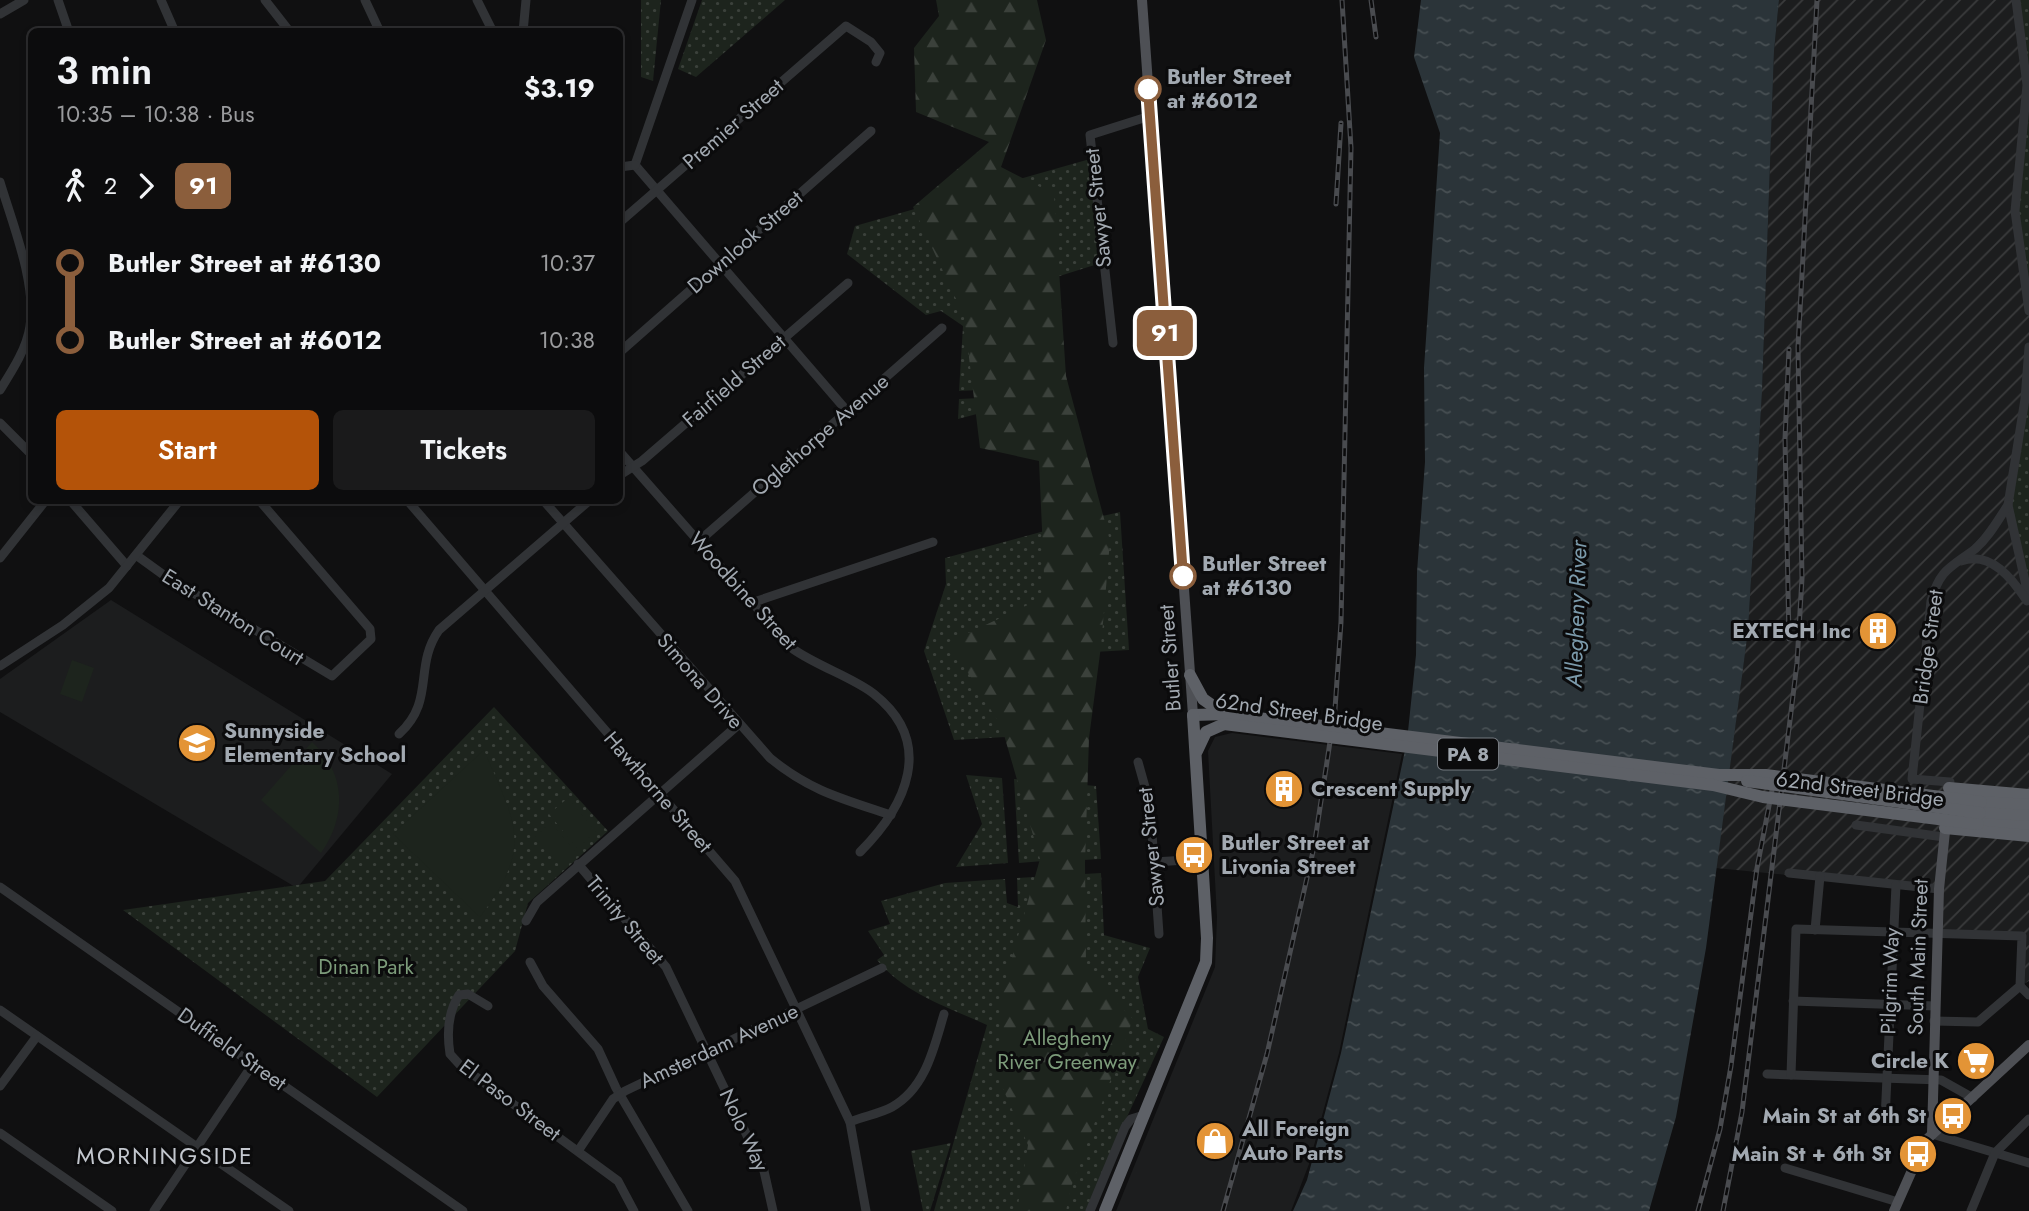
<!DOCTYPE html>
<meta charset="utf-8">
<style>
:root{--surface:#0c0c0d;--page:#1a1a1b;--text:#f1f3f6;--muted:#9a9b9d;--line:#2c2c2e;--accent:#b45309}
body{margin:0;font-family:Jost,sans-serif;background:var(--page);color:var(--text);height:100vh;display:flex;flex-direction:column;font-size:26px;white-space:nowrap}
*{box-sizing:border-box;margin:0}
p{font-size:23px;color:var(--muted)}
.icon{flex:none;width:38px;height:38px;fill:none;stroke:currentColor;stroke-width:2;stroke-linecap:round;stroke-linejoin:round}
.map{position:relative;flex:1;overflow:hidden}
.details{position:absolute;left:28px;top:28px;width:595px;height:476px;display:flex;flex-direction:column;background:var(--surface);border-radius:10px;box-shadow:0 4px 10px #0003,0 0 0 2px var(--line)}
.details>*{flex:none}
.badge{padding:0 14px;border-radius:10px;font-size:24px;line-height:46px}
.map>.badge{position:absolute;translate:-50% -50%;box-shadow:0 0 0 4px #fff}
.legs{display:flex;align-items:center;gap:10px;height:77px;padding:0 28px;font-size:23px}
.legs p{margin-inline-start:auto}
.headline{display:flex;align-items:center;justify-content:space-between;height:119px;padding:0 28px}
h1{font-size:38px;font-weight:600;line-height:52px}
.action{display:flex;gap:14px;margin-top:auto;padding:14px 28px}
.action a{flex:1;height:80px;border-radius:10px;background:var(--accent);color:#fff;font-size:28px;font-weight:600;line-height:80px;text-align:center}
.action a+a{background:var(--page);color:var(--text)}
ul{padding:0 28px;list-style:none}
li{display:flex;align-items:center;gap:24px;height:77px;font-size:26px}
li i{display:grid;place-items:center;width:10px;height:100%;margin:0 9px;background:currentColor}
li i::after{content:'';width:18px;height:18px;margin:-9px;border:5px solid;border-radius:50%;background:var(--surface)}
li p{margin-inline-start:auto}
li:first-child i{background:linear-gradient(#0000 50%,currentColor 0)}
li:last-child i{background:linear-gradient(currentColor 50%,#0000 0)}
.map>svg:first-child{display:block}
.built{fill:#1c1d1e}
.industrial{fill:url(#industrial-furrows)}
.green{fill:url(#green-dots)}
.forest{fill:url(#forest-firs)}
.pitch{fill:#1d241d}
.water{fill:url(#water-ripples)}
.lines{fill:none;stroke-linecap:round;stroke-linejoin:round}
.minor{stroke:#313336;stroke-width:9}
.major{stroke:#4e5055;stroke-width:10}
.highway{stroke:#5e6167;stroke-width:12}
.rail-casing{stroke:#494b4f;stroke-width:5}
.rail{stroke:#0b0b0c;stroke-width:2.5;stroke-dasharray:8;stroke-linecap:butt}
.highway-bridge{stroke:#5e6167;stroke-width:12}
.line-1-casing{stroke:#fff;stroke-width:16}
.line-1{stroke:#8b5e3c;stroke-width:10}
.stop-1-dot{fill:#fff;stroke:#8b5e3c;stroke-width:3.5}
.labels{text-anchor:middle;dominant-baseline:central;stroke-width:6;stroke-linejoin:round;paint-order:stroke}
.shield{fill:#0b0b0c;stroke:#757a80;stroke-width:2}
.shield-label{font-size:19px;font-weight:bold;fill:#a2a9b1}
.stop-label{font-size:21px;font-weight:bold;fill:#a2a9b1;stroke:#0b0b0c;text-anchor:start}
.street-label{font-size:21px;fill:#a2a9b1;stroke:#0b0b0c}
.poi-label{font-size:21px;font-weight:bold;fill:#a2a9b1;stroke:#0b0b0c;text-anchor:end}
.park-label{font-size:21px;fill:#7c9b7a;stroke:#0b0b0c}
.water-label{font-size:23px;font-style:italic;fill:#7b9aab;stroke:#0b0b0c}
.neighbourhood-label{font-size:23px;letter-spacing:2px;fill:#c3c7ce;stroke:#0b0b0c}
</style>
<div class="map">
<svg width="2029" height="1211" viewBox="0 0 2029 1211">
<defs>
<pattern id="industrial-furrows" width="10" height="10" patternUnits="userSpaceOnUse" patternTransform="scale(1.75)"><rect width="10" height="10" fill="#1c1d1e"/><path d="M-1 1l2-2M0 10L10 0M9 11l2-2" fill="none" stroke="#3a3b3c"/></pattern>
<pattern id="green-dots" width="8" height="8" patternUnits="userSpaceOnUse" patternTransform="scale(1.75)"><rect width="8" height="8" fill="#1d241d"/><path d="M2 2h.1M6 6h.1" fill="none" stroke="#3b413b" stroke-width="1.8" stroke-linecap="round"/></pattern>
<pattern id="forest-firs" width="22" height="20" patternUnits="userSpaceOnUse" patternTransform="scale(1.75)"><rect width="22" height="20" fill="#1d241d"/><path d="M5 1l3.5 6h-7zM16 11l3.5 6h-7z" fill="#3b413b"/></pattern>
<pattern id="water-ripples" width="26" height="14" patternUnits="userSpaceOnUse" patternTransform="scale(1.75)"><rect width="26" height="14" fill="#2b3439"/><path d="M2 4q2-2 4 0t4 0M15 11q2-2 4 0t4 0" fill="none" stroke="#474f53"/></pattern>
</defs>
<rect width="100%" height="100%" fill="#101011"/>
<g class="built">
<path d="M111 600 392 774 297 888 0 712V679Z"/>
<path d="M1232 733 1402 754 1339 1053 1309 1164 1291 1211H1116L1215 967 1217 917 1208 751 1215 737Z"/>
</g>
<path class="industrial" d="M1779 0H2022L2029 66V981L2020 986 2021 936 1937 934 1939 890 1716 868 1748 631 1762 392 1774 51Z"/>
<g class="green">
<path d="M641 0H661L653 81 641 77Z"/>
<path d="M702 0H785L696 77 678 69Z"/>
<path d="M2016 0H2029V311L2015 211 2027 85Z"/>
<path d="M1090 159 1101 263 1050 279 1002 389 959 391 963 326 941 311 926 315 847 254 855 226Z"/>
<path d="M2029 347V599L2008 505Z"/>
<path d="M1002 397 1003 407 958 419 959 399Z"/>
<path d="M1120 512 1129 650 1094 652 1085 520Z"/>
<path d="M1074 523 1088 732 954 740 924 651 946 584 945 558Z"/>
<path d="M494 707 608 831 528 903 515 951 377 1097 123 910 325 881Z"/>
<path d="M966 775 1002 778 1008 863 956 867 982 824Z"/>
<path d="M1014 779 1050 782 1055 860 1019 863Z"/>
<path d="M1061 783 1096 786 1101 859 1065 861Z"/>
<path d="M1101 873 1104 935 1150 948 1138 977 1148 1029 1164 1037 1108 1158 1088 1211H934L987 1025C948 1007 905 994 877 960L884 955 868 931 890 924 881 901 945 883 1005 879 1007 903 1018 907 1017 878Z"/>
<path d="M951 1143 930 1211H923L911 1151Z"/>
</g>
<path class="forest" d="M936 0H1037L1046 40 1001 167 1054 194 1066 376 1110 541 1101 646 1089 738 1085 863 1086 970 1133 1019 1071 1187 1066 1211H1017L1028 1145 999 1080 1001 996 1040 859 1002 728 949 642 1045 597 1039 461 980 448 964 316 913 207 989 142 916 112 914 48 939 16Z"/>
<g class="pitch">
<path d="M72 660 94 668 82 702 60 694Z"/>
<path d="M312 742C346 773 347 816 321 853L261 800Z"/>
<path d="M484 750C516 825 534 846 480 917L393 834Z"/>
<path d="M568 798 596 832 577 848 549 814Z"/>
<path d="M551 823 575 851 559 865 535 836Z"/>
</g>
<path class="water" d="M1421 0H1779L1774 51 1762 392 1748 631 1706 948 1676 1117 1649 1211H1293L1307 1180 1341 1053 1407 741 1416 655 1417 572 1425 462 1424 368 1440 133 1414 57Z"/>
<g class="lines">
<g class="minor">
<path d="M58 0 69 32"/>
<path d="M161 0 175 32"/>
<path d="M265 0 290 32"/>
<path d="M365 0 380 32"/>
<path d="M477 0 493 32"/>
<path d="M2016 0 2027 85 2015 211 2029 311"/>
<path d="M0 14 24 0"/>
<path d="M523 32 526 0"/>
<path d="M635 165 847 411"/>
<path d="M635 165 692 0"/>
<path d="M620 167 635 165"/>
<path d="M0 182C12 222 37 284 30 326 27 348 12 371 0 390"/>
<path d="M620 222 846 26 871 42 880 53 876 62"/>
<path d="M1113 343 1090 135 1150 116"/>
<path d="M2029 347 2025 399 2008 505 2029 599"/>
<path d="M620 352 871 131"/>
<path d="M0 423 32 455"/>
<path d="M620 452 793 649C817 666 854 678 874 694 936 743 906 806 860 852"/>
<path d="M620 475 642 461 848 283"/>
<path d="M70 500 127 566"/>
<path d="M407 500 735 881 850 1122 866 1211"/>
<path d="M543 500 770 758C810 791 843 799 891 815"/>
<path d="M698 542 942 328"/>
<path d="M136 555 165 576 332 676 371 639 370 629 259 500"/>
<path d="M0 558 46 500"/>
<path d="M1961 561C1991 550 2013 580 2027 601"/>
<path d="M751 603 933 542"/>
<path d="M0 666 63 625 109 588 180 500"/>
<path d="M399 734C436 700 413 667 439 630L590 500"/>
<path d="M1138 762 1150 805 1159 934"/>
<path d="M1950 782 1912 779 1931 601C1940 569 1950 568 1975 549 1989 537 1998 520 2008 505"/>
<path d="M1856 825 1944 837"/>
<path d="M1154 862 1203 859"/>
<path d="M578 864 666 967 764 1171 773 1211"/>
<path d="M1789 873 1939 889"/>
<path d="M0 887 463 1211"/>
<path d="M526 921 537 902 738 725"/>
<path d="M1815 930 1820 876"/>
<path d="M530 962 543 986 598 1049 616 1088 688 1211"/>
<path d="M2020 986 2029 995"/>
<path d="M1793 1001 1935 1006"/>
<path d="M488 1006 468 994 459 995C448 1012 447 1035 450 1054L460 1065 618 1181 634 1211"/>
<path d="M0 1010 289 1211"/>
<path d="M1767 1074 1941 1080 1973 1098"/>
<path d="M1791 1075 1796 929 2022 936 2020 986 1978 1022 1934 1021"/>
<path d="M0 1086 37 1036"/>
<path d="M1885 1120 1896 885"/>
<path d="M850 1122C864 1116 879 1114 892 1107 926 1088 934 1047 944 1014"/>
<path d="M0 1133 112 1211"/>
<path d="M1932 1134 2029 1163"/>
<path d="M578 1151 613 1099 625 1091 882 968"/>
<path d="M1785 1168 1898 1202"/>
<path d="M154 1211 253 1064"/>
<path d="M1090 1211 1125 1127 1131 1119 1144 1115"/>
<path d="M1971 1211 1995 1153 2029 1119"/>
</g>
<g class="major">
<path d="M1142 0 1193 715"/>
<path d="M1932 1134 1939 889 1946 822"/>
<path d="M1894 1211 1925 1141 2029 1045"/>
</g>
<g class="highway">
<path d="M1190 675 1203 699 1220 711"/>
<path d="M1193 715 1227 714 1298 723"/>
<path d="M1197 751 1206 732 1224 724"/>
<path d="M1949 788 2029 795"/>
<path d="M1981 802 2029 805"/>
<path d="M1980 813 2029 816"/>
<path d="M1978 824 2029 827"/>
<path d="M1945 828 2029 836"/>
<path d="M1105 1211 1206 962 1207 938 1193 715"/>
</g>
<g class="rail-casing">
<g id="rail">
<path d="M1371 0 1376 37"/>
<path d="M1336 204 1341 123"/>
<path d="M1789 639 1785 439 1789 349"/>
<path d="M1223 1211 1267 1054 1314 847 1335 709 1341 622 1351 148 1342 0"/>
<path d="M1698 1211 1720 1129 1731 1066 1757 868 1773 785"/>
<path d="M1723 1211 1742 1112 1797 663 1802 578 1798 347 1817 0"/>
</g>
</g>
<use href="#rail" class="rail"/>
<g class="highway-bridge">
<path d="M1298 723 1719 775H1766L1981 802"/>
<path d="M1224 724 1713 785 1763 797 1978 824"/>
<path d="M1747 781 1980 813"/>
</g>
</g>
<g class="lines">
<g class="line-1-casing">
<path id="line-1" d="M1148 89 1183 576"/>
</g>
<use href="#line-1" class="line-1"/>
</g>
<defs>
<g id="building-disc" transform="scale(2.0125)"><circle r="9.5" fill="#e39436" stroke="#0b0b0c"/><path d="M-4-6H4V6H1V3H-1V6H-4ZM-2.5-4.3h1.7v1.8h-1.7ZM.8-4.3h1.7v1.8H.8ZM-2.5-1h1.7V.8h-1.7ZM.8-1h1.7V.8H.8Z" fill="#fff"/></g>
<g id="school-disc" transform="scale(2.0125)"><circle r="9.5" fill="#e39436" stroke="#0b0b0c"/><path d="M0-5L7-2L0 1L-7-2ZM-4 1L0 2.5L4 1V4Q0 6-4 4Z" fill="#fff"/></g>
<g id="bus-disc" transform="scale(2.0125)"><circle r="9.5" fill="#e39436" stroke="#0b0b0c"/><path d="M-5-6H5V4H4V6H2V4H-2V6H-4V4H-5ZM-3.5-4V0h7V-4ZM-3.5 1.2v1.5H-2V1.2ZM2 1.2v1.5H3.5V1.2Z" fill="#fff"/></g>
<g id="supermarket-disc" transform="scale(2.0125)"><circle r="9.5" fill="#e39436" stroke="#0b0b0c"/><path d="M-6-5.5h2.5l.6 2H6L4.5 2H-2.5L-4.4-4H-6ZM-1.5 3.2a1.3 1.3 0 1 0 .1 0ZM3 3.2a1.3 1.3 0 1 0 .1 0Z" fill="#fff"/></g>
<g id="shop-disc" transform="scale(2.0125)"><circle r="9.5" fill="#e39436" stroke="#0b0b0c"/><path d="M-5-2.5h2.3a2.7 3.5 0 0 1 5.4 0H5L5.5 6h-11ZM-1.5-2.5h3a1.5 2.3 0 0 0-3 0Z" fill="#fff"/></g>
</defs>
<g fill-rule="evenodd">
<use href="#building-disc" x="1878" y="631"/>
<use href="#school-disc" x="197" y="743"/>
<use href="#building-disc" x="1284" y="789"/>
<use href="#bus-disc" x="1194" y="855"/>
<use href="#supermarket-disc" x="1976" y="1061"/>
<use href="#bus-disc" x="1953" y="1116"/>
<use href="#shop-disc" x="1215" y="1141"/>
<use href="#bus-disc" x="1918" y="1154"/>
</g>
<g class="stop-1-dot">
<circle cx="1148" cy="89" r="12"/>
<circle cx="1183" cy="576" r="12"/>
</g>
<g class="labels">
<rect class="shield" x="1438" y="738.5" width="60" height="31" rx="5"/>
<g class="shield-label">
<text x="1468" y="754">PA 8</text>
</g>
<g class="stop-label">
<text x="1167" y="77">Butler Street<tspan x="1167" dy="24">at #6012</tspan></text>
<text x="1202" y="564">Butler Street<tspan x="1202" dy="24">at #6130</tspan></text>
</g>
<g class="street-label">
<text transform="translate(733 124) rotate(-41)">Premier Street</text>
<text transform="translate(1098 208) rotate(-96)">Sawyer Street</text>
<text transform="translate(745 242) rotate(-41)">Downlook Street</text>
<text transform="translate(734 381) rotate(-41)">Fairfield Street</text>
<text transform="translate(820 435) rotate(-41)">Oglethorpe Avenue</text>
<text transform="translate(743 591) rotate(48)">Woodbine Street</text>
<text transform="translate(233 617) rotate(32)">East Stanton Court</text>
<text transform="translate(1928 647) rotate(-82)">Bridge Street</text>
<text transform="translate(1170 658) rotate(-94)">Butler Street</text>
<text transform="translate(700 681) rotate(49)">Simona Drive</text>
<text transform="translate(1299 712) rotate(8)">62nd Street Bridge</text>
<text transform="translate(1860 789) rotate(7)">62nd Street Bridge</text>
<text transform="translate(658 792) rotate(49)">Hawthorne Street</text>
<text transform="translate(1151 847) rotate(-96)">Sawyer Street</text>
<text transform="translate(625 920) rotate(50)">Trinity Street</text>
<text transform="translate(1918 957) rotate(-88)">South Main Street</text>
<text transform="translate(1890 981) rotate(-88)">Pilgrim Way</text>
<text transform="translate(719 1046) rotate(-25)">Amsterdam Avenue</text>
<text transform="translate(232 1049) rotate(35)">Duffield Street</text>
<text transform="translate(510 1100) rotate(37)">El Paso Street</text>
<text transform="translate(744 1130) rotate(65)">Nolo Way</text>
</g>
<g class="poi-label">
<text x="1851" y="631">EXTECH Inc</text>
<text x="224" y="731" text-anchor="start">Sunnyside<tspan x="224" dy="24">Elementary School</tspan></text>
<text x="1311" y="789" text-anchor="start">Crescent Supply</text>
<text x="1221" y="843" text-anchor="start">Butler Street at<tspan x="1221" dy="24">Livonia Street</tspan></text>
<text x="1949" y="1061">Circle K</text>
<text x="1926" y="1116">Main St at 6th St</text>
<text x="1242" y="1129" text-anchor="start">All Foreign<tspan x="1242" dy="24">Auto Parts</tspan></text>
<text x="1891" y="1154">Main St + 6th St</text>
</g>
<g class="park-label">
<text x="366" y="967">Dinan Park</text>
<text x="1067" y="1038">Allegheny<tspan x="1067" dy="24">River Greenway</tspan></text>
</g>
<g class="water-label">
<text transform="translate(1576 614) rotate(-88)">Allegheny River</text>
</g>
<g class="neighbourhood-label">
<text x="165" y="1156">MORNINGSIDE</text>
</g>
</g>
</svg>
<b class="badge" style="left:1165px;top:333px;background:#8b5e3c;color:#fff">91</b>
<section class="details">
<div class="headline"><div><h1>3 min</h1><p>10:35 – 10:38 · Bus</p></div><b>$3.19</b></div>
<div class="legs"><svg class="icon" aria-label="walk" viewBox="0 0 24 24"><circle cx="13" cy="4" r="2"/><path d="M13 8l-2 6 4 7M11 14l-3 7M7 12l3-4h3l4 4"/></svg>2<svg class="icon" aria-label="forward" viewBox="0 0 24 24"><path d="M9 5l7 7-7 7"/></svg><b class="badge" style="background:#8b5e3c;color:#fff">91</b></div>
<ul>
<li><i style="color:#8b5e3c"></i><b>Butler Street at #6130</b><p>10:37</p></li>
<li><i style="color:#8b5e3c"></i><b>Butler Street at #6012</b><p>10:38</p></li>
</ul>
<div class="action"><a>Start</a><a>Tickets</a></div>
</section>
</div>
